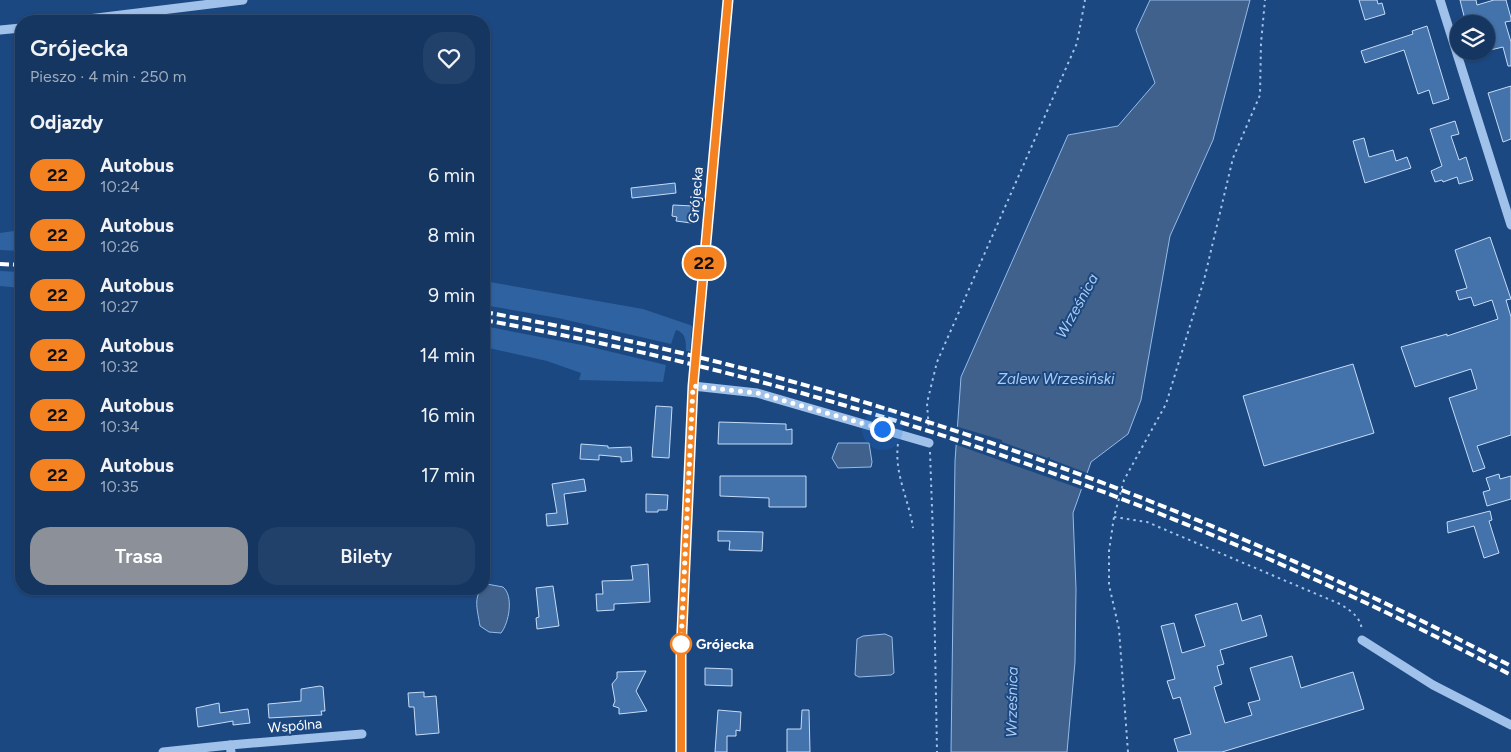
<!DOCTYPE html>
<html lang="pl">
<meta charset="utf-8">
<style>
:root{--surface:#153661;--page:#22416a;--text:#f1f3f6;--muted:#9dabbd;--line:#345076;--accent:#8c9099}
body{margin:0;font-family:Figtree,sans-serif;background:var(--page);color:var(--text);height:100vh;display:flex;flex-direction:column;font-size:19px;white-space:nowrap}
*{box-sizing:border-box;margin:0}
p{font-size:16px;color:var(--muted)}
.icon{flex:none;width:28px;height:28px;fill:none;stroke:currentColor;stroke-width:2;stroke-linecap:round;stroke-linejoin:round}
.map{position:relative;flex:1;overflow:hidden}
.details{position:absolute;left:15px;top:15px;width:475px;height:580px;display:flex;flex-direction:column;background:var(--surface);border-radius:20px;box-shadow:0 1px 4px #0004,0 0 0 1px var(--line)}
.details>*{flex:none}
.badge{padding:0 10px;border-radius:16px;font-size:18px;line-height:32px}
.buttons{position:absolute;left:1450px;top:15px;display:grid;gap:10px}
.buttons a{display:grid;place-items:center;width:45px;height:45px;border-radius:50%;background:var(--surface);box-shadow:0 1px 4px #0004,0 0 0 1px var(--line);font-size:25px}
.you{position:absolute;width:25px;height:25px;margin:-12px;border:4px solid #fff;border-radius:50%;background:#1a73e8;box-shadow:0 0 0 8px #1a73e833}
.map>.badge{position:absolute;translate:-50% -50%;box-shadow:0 0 0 2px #fff}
h2{padding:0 15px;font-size:19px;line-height:45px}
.round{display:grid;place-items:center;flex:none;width:52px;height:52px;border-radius:20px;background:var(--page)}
.summary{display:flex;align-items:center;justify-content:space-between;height:85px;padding:0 15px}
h1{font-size:24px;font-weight:600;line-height:38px}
.cta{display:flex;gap:10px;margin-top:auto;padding:10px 15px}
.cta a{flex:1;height:58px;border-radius:20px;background:var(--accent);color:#fff;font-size:20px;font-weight:600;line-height:58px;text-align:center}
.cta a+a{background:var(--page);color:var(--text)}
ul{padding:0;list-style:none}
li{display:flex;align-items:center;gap:15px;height:60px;padding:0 15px}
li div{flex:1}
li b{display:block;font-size:19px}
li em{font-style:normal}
li .badge{min-width:55px;font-weight:700;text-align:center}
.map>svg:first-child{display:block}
.green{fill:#2f62a0}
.water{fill:#40618c;stroke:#93bcec}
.pier{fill:#1c4881}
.building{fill:#4472ab;stroke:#c5dcf7}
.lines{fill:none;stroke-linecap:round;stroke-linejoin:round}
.path{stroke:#a0c1ea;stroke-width:2;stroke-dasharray:2.5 4;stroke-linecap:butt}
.minor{stroke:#a0c1ea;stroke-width:9}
.rail{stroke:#fff;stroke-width:4;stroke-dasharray:9 4;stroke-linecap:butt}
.line-casing{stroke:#fff;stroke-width:11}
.line{stroke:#f58220;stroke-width:8}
.walk{stroke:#fff;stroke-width:5;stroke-dasharray:0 9}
.stop-dot{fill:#fff;stroke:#f58220;stroke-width:2.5}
.labels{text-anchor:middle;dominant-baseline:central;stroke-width:4;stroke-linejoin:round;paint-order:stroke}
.street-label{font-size:14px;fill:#fff;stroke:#1c4881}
.stop-label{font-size:14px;font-weight:bold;fill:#fff;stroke:#1c4881;text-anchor:start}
.water-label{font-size:15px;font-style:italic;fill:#acccf1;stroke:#1c4881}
</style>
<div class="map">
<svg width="1511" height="752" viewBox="0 0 1511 752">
<rect width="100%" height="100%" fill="#1c4881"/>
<g class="green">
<path d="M21 230V251L0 250V233Z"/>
<path d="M0 271 21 272V288L0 286Z"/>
<path d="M484 281 643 309 690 325 692 326 690 351H686C686 341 686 333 676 330L671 344 558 318 484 305Z"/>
<path d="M484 326 587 346 666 365 663 382 579 380 581 373 547 361 484 347Z"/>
</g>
<g class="water">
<path d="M1150 0H1250L1213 140 1170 236 1141 400 1128 434 1091 462 1073 513 1076 589 1075 662 1067 752H951L955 461 961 377 1068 135 1118 126 1155 83 1136 30Z"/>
<path d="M838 443H869L872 462 871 467 838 468 832 458Z"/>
<path d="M487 584 503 587C514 596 509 623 501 633L489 632 480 626C477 607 472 595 487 584Z"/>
<path d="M885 634 892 637 894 673 891 675 859 677 855 675 857 639 863 636Z"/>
</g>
<path class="pier" d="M955 426 1002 440V442L1047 458 1050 457V459L1090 474 1084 490 954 444Z"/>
<g class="building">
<path d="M1359 0H1377L1378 4 1382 3 1385 14 1365 20Z"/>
<path d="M1460 0H1476L1477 5 1494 0H1506L1511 18V21L1505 22 1511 42V66H1508L1503 47 1486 51V24H1466Z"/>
<path d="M1427 26 1449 99 1433 104 1429 90 1418 94 1404 50 1365 63 1361 51 1413 34 1412 31Z"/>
<path d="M1511 86V139L1503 142 1488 93Z"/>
<path d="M1455 121 1459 134 1451 136 1459 160 1466 157 1473 180 1459 184 1457 177 1443 182 1442 180 1435 182 1431 171 1442 166 1430 129Z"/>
<path d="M1364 138 1369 157 1393 150 1396 161 1407 157 1411 168 1365 183 1353 141Z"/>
<path d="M675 183 676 193 632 198 631 188Z"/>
<path d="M673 205 693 206 691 223 676 221 677 217 672 216Z"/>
<path d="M1490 237 1511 299 1506 300 1511 317V435L1477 446 1485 468 1473 472 1449 398 1477 389 1471 369 1415 387 1401 347 1447 334V336L1498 319 1492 300 1474 306 1471 297 1459 300 1456 291 1467 288 1455 250Z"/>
<path d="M1353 364 1374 433 1264 466 1243 396Z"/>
<path d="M656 406 672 407 669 458 652 457Z"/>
<path d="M719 422 786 424V430L792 429V444H718Z"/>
<path d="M581 444 608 446V448L631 447 632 461 621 462V457L599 455V460L580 459Z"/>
<path d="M1499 474 1500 479 1511 476V499L1487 506 1483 492 1490 490 1486 478Z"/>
<path d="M720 476H806V507H769V498L720 496Z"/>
<path d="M584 479 586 491 564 494 568 524 547 526 546 514 557 513 552 484Z"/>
<path d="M646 494 668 495 667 510H658V512H646Z"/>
<path d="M1490 511 1492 520 1489 521 1499 553 1484 558 1474 526 1448 533 1447 522Z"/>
<path d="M718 531 763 532 762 551 729 550 730 541H718Z"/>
<path d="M648 564 650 602 614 604V610L597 611 596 594H603L602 581 633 580 631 566Z"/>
<path d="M553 586 559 626 537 629 536 618 539 617 536 588Z"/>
<path d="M1237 603 1242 621 1261 615 1267 636 1220 650 1224 664 1217 666 1222 684 1214 687 1225 723 1252 715 1248 703 1260 700 1250 668 1292 656 1301 688 1353 672 1364 709 1222 752H1178L1174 739 1191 734 1180 697 1173 699 1167 681 1175 679 1161 626 1174 623 1182 653 1205 646 1195 615Z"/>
<path d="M705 668 732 669V686L705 685Z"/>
<path d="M646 671 636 691 647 711 619 714V708L613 706 615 701 612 684 617 678V672Z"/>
<path d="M320 686 323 687 325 711H321L322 715 269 718 268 704 301 701V689Z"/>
<path d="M424 692V697L436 696 439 733 416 735 414 707H409L408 693Z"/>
<path d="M219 703 220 713 248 709 250 723 233 725V721L198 727 196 708Z"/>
<path d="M718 710 741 712 740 731 736 730V736H727V752H715Z"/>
<path d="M802 710H809L810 752H787V729H801Z"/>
</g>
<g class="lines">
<g class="path">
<path d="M929 432 927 403 937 362 1077 43 1085 0"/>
<path d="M898 444C894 474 909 500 913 528"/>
<path d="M930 452 933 535 937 752"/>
<path d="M1114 517 1147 522 1340 604C1351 611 1361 617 1362 631"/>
<path d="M1128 752 1119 629 1109 585V551L1114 517 1124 480 1166 404 1204 280 1233 158 1260 95 1261 43 1265 0"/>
</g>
<g class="minor">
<path d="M1440 0 1511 225"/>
<path d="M72 21 243 0"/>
<path d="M0 30 21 28"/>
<path d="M693 386 757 393 929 443"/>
<path d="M1362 640 1433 685 1511 725"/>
<path d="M230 745 362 734"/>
<path d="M163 752 230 745 231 752"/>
<path d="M681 752V653L693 386 728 0"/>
</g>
<g class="rail">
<path d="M0 264 21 265"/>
<path d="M484 312C842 375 1189 498 1511 666"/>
<path d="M484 320C842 385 1189 506 1511 675"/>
</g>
</g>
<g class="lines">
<g class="line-casing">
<path id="line" d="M681 752V653L693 386 728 0"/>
</g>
<use href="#line" class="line"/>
<path class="walk" d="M681 644 693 386 757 393 882 429"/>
</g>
<circle class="stop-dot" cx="681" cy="644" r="10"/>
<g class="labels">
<g class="street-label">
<text transform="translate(696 195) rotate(-85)">Grójecka</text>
<text transform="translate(295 726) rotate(-5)">Wspólna</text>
</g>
<g class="stop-label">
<text x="696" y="644">Grójecka</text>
</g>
<g class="water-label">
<text transform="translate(1077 306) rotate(-61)">Wrześnica</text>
<text x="1056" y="379">Zalew Wrzesiński</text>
<text transform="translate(1012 702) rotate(-89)">Wrześnica</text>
</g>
</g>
</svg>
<div class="buttons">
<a><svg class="icon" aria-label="layers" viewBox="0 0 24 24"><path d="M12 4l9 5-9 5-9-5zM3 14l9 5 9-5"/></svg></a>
</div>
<div class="you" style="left:882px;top:429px"></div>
<b class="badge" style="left:704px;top:263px;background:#f58220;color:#111">22</b>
<section class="details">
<div class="summary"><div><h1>Grójecka</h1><p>Pieszo · 4 min · 250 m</p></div><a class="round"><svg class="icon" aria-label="heart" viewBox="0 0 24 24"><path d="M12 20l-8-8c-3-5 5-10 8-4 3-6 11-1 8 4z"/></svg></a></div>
<h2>Odjazdy</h2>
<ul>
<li><span class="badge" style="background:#f58220;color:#111">22</span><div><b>Autobus</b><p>10:24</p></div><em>6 min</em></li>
<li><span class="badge" style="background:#f58220;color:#111">22</span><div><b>Autobus</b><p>10:26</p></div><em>8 min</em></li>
<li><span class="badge" style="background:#f58220;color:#111">22</span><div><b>Autobus</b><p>10:27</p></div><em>9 min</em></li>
<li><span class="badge" style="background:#f58220;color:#111">22</span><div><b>Autobus</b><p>10:32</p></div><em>14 min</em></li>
<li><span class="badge" style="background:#f58220;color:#111">22</span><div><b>Autobus</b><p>10:34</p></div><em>16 min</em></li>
<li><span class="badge" style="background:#f58220;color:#111">22</span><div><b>Autobus</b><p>10:35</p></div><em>17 min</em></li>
</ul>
<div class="cta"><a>Trasa</a><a>Bilety</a></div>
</section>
</div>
